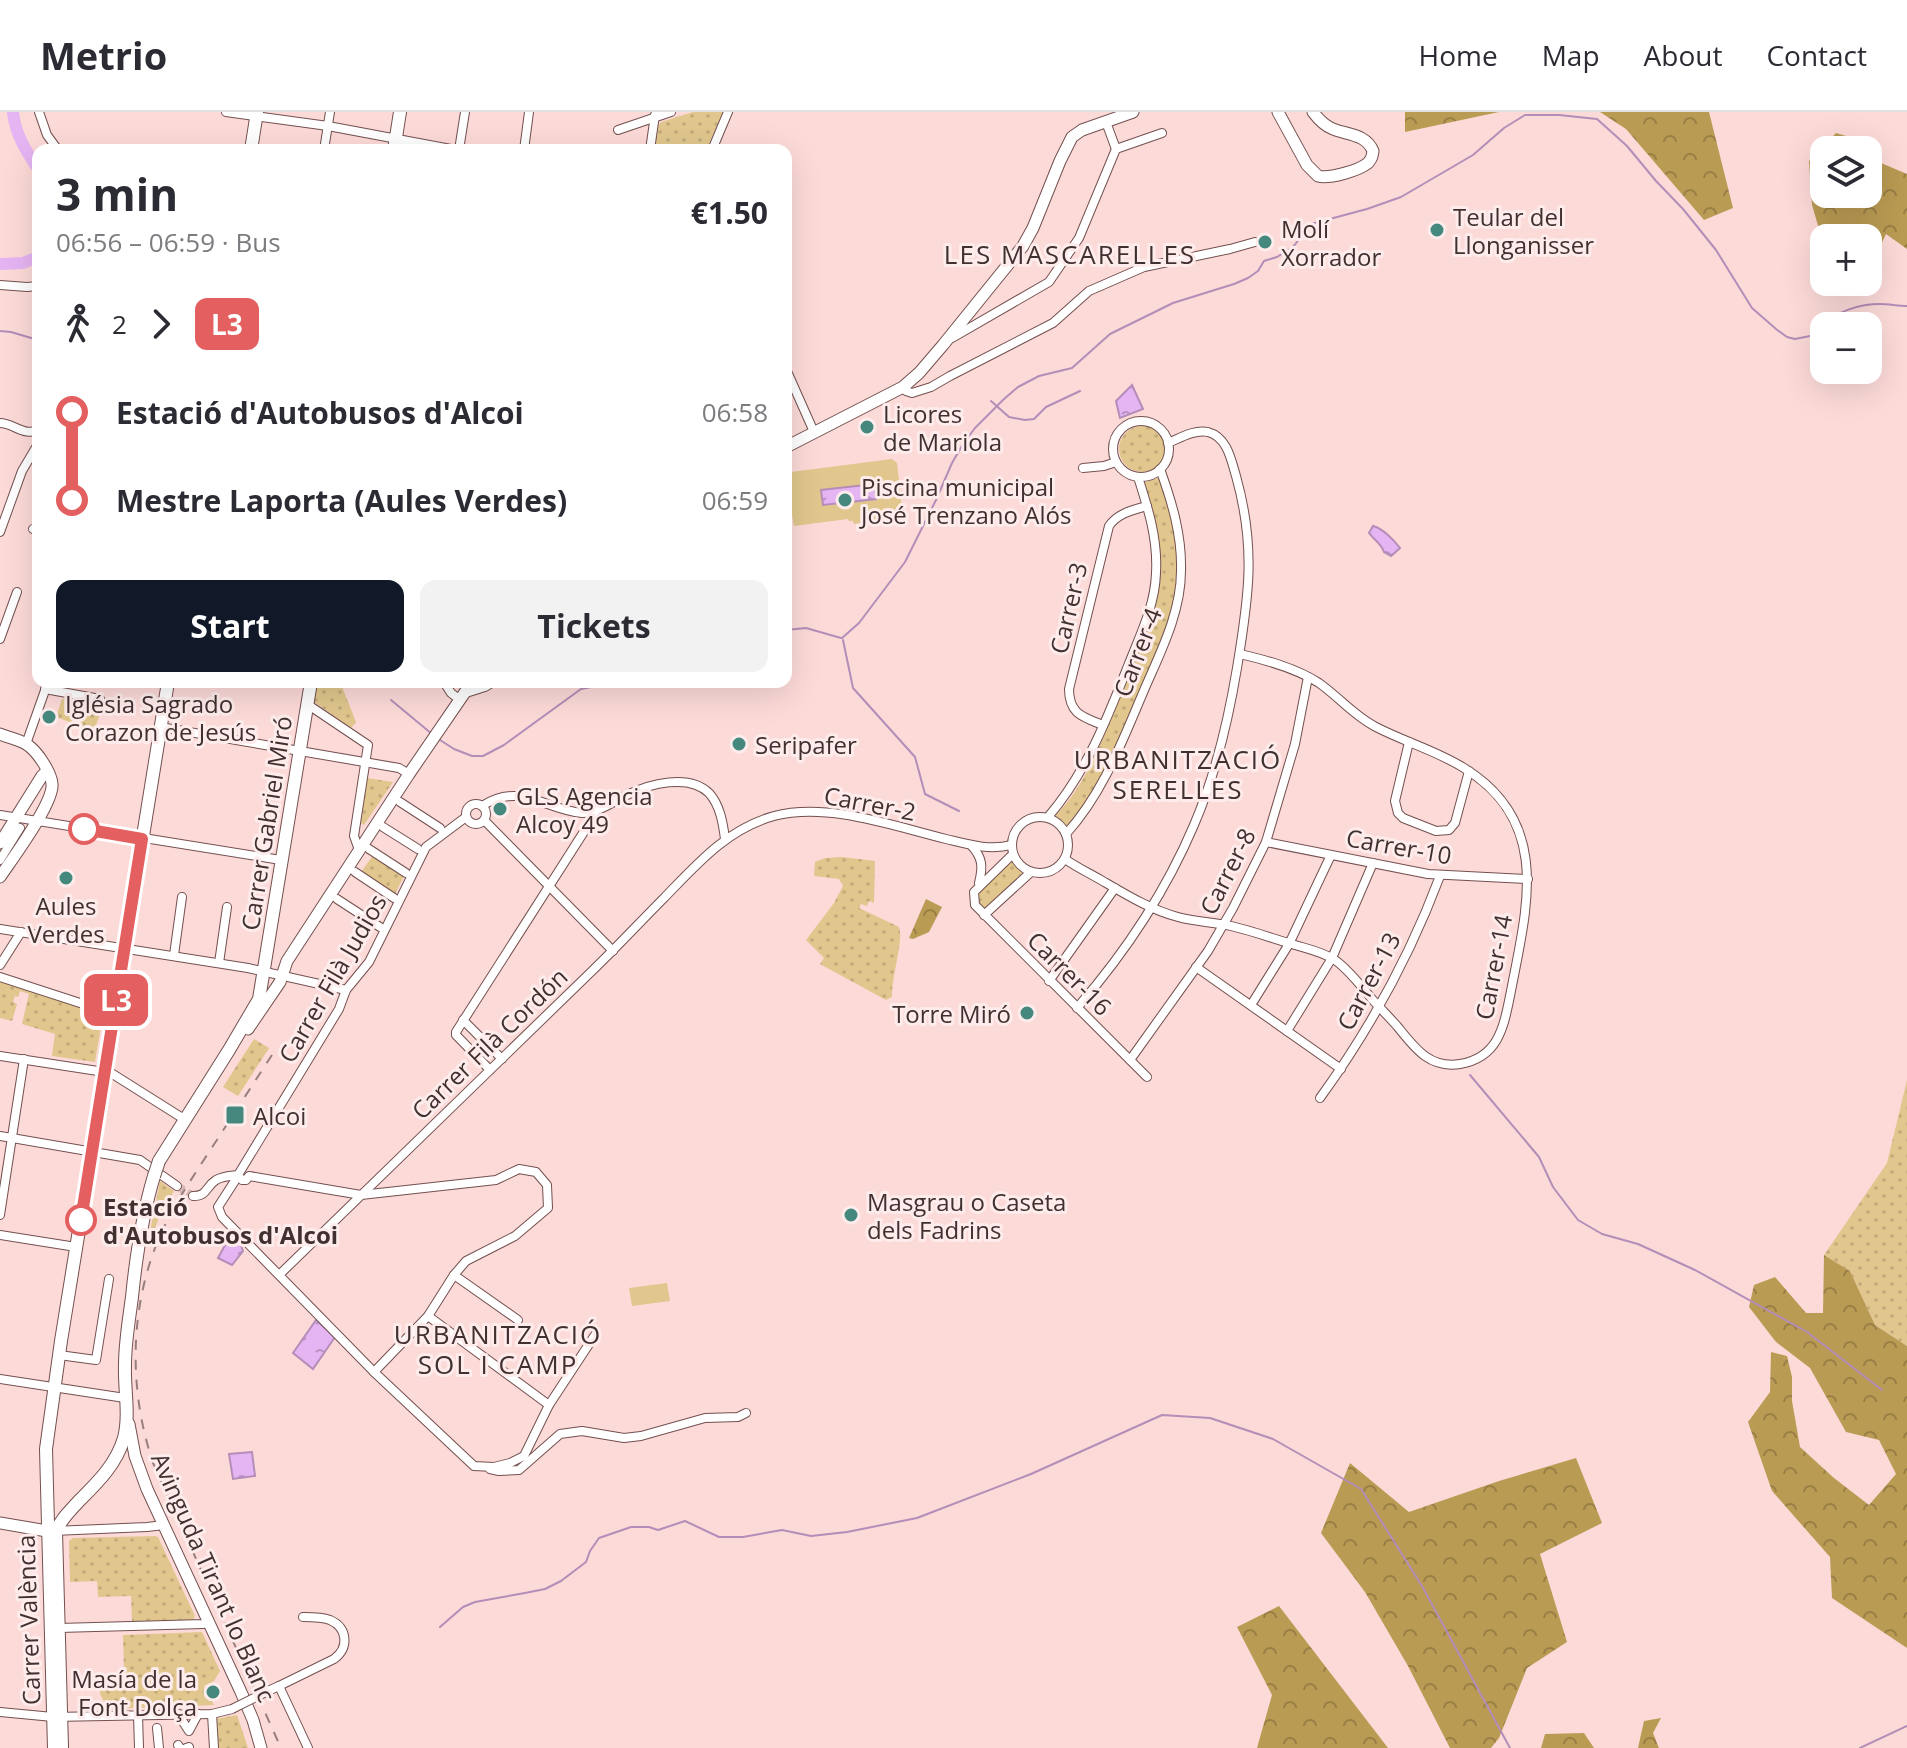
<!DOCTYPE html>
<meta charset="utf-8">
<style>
:root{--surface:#fff;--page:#f2f2f3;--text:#2b2b33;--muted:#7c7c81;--line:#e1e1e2;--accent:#111827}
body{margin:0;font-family:"Open Sans",sans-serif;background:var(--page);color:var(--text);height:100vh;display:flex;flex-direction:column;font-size:30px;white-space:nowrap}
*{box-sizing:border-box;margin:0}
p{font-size:26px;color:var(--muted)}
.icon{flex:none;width:44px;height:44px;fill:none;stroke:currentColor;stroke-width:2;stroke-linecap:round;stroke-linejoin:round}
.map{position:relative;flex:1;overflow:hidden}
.panel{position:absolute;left:32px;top:32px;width:760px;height:544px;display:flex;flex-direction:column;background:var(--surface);border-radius:16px;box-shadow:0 8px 32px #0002}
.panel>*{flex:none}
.badge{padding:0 16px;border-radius:12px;font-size:28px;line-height:52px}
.buttons{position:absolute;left:1810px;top:24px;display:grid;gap:16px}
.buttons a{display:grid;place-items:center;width:72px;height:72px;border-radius:16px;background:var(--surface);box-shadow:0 8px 32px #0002;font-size:40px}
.map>.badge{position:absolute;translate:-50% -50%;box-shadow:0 0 0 4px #fff}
.legs{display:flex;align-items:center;gap:12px;height:88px;padding:0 24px;font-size:26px}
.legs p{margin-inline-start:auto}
.headline{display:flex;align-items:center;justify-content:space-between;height:136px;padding:0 24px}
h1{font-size:44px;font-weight:700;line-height:60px}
.action{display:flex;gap:16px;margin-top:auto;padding:16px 24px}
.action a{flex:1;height:92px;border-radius:16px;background:var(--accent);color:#fff;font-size:32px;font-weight:700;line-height:92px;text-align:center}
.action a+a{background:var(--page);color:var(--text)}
ul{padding:0 24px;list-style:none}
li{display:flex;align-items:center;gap:28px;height:88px;font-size:30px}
li i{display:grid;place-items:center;width:12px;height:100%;margin:0 10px;background:currentColor}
li i::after{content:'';width:20px;height:20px;margin:-10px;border:6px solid;border-radius:50%;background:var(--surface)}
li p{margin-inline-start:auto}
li:first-child i{background:linear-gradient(#0000 50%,currentColor 0)}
li:last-child i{background:linear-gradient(currentColor 50%,#0000 0)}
header{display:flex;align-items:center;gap:48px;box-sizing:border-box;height:112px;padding:0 40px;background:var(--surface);border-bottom:2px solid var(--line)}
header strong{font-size:38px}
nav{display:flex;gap:44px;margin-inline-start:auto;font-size:28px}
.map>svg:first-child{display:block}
.green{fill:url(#green-dots)}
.forest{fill:url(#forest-crowns);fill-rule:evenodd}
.pitch{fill:#e1c78d}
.water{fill:url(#water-ripples);stroke:#b48db8;stroke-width:2}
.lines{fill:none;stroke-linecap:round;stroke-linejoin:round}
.stream{stroke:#b48db8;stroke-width:2}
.river{stroke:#e5b5f3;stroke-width:12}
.street-tunnel{stroke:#d6b8b6;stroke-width:8;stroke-dasharray:8 4;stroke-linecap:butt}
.street-casing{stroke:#73504f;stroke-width:10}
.secondary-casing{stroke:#73504f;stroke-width:13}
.primary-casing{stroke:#73504f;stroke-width:14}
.street{stroke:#fff;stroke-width:8}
.secondary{stroke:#fff;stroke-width:11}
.primary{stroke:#fff;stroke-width:12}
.rail{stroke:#977f7e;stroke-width:2;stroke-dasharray:10 10;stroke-linecap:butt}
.street-bridge-casing{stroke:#73504f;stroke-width:10;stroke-linecap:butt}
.primary-bridge-casing{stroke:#73504f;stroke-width:14;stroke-linecap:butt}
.street-bridge{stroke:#fff;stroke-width:8}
.primary-bridge{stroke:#fff;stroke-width:12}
.line-1-casing{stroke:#fff;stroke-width:18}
.line-1{stroke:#e45f5f;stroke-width:12}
.poi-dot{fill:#45897e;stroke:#fdeceb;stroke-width:3}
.stop-1-dot{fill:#fff;stroke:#e45f5f;stroke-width:4}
.labels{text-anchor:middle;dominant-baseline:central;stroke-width:6;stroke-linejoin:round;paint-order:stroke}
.poi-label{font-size:24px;fill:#40302f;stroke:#fdeceb;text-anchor:start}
.street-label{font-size:24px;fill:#40302f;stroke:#fdeceb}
.stop-label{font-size:24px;font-weight:bold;fill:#40302f;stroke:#fdeceb;text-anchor:start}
.neighbourhood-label{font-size:26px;letter-spacing:2px;fill:#40302f;stroke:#fdeceb}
</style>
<header>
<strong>Metrio</strong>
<nav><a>Home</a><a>Map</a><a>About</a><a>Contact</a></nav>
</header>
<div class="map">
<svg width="1907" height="1636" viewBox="0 0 1907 1636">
<defs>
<pattern id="green-dots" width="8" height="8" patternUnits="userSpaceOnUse" patternTransform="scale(2)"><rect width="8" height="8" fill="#e1c78d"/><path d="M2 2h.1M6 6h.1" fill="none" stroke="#c2ab7a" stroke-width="1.8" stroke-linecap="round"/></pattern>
<pattern id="forest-crowns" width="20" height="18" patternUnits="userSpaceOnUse" patternTransform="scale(2)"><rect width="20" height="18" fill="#ba9b53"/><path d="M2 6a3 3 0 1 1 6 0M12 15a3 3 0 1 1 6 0" fill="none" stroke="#997f45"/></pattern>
<pattern id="water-ripples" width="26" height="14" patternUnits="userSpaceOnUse" patternTransform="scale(2)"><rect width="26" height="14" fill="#e5b5f3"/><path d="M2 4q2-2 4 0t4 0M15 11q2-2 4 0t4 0" fill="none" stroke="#bb94c5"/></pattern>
</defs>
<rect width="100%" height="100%" fill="#fcdad8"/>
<g class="green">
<path d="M693 0H723L706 38H654L658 14 661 10Z"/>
<circle cx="1142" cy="337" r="23"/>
<path d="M1161 365C1169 396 1180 428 1178 460 1175 500 1160 535 1145 571 1124 624 1102 671 1068 717L1055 704C1089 670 1104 622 1122 579 1138 539 1159 499 1160 455 1160 425 1153 399 1142 371Z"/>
<path d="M317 570H338L341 572 356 610 351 616 314 590Z"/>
<path d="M62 587 101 593 102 596 94 619 56 605Z"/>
<path d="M367 666 393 670 364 713 361 711Z"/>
<path d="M374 742 405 762 395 782 361 760Z"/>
<path d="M842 745 875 749 874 791 869 789 867 794 861 792 859 796 899 815C904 829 891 865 892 885L886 888 820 852 824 846 806 828 834 791 843 774 839 767 814 764 815 750 825 746Z"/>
<path d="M1011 748 1023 761 983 798 980 795 977 781Z"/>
<path d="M0 869 32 880 37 879 103 902 95 950 52 944 55 922 22 912 29 882 20 879 18 885 15 884 13 890 17 892 12 909 0 906Z"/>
<path d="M254 927 269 936 238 984 223 975Z"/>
<path d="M1907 968V1234L1875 1213 1850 1159 1824 1143 1887 1051Z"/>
<path d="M160 1069 174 1079 163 1097 147 1134Z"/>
<path d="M155 1424 158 1425 195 1504 193 1508 132 1510 131 1484 98 1485 97 1469 70 1470 69 1429 73 1426Z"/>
<path d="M202 1520 220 1559 214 1569 204 1574 214 1593 108 1597 100 1582 101 1571 108 1565 124 1559 123 1523Z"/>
<path d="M237 1603 248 1636H217L216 1607Z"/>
</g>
<g class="forest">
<path d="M1405 0H1499L1405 20Z"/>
<path d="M1600 0H1709L1733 96 1704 108 1626 17Z"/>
<path d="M1836 21 1859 28 1881 51 1907 62V137L1886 122 1868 161V126H1824V134L1812 93 1809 49ZM1824 38H1868V82H1824Z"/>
<path d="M926 787 942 795 929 820 913 827 909 826Z"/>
<path d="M1824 1143 1850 1159 1875 1213 1907 1234V1536L1832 1486 1830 1445 1772 1379 1748 1310 1770 1280 1771 1240 1787 1244 1792 1265V1289L1800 1335 1834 1366 1869 1393 1896 1362 1879 1328 1846 1320 1810 1256 1776 1230 1749 1195 1754 1173 1775 1165 1806 1201H1823Z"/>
<path d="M1576 1346 1602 1411 1540 1442 1567 1530 1527 1556 1499 1626 1491 1636H1450L1408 1554 1365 1480 1321 1421 1350 1351 1409 1400 1499 1369Z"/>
<path d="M1279 1494 1388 1636H1257L1272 1583 1237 1515Z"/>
<path d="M1661 1606 1653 1621 1659 1636H1638L1644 1609Z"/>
<path d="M1584 1621 1594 1636H1541L1545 1622Z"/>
</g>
<g class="pitch">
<path d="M892 347 897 351 903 405 854 412 853 409H849L848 407 794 414 786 371V367L790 366 791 360Z"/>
<path d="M667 1171 670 1189 632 1194 629 1176Z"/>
</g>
<g class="water">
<path d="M1132 273 1143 297 1120 306 1116 289Z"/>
<path d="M874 372 876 387 823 393 821 378Z"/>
<path d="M1373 414C1382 416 1394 428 1400 436L1391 444 1384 440C1381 431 1374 428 1369 421Z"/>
<path d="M230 1124 240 1131 243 1139 232 1153 218 1146Z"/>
<path d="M316 1208 335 1225 313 1257 293 1241Z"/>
<path d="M252 1340 255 1364 233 1367 229 1342Z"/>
</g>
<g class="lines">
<g class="stream">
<path d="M1824 214C1835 199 1861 192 1880 192 1889 192 1898 194 1907 194"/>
<path d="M0 219 11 220 38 228"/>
<path d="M991 289 1009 305 1025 308 1034 307 1046 295 1080 279"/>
<path d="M786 518 806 516 841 526"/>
<path d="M842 526 859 511 905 450 936 388 952 351 963 332 975 316 1004 287 1018 275 1039 264 1072 256 1110 222 1173 191 1234 172 1248 166 1258 159 1264 149 1277 145 1293 135 1311 112 1367 97 1401 85 1473 43 1504 16 1525 3H1559L1597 7 1627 34 1656 69 1683 97 1716 138 1752 196 1776 217 1787 225 1795 227 1815 223 1824 215"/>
<path d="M843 528 853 576 915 645 925 682 959 699"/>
<path d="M391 588 432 622"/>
<path d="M440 628 454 637 472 644H483L504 633 581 577 617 570"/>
<path d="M1470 963 1539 1045 1553 1075 1578 1108 1602 1122 1638 1132 1695 1158 1807 1220 1882 1278"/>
<path d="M440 1515 463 1495 475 1490 525 1481 545 1477 561 1469 586 1450 590 1439 599 1426 631 1415H649L658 1418 685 1409 719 1425H743L782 1418 811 1424 847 1420 917 1406 1031 1362 1162 1303 1210 1306 1273 1327 1361 1377 1422 1474 1510 1636"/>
<path d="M1860 1636 1907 1614"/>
</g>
<g class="river">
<path d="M13 0C15 22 26 39 38 57"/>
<path d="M0 152 23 151 38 145"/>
</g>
<path class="street-tunnel" d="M177 1074 193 1084"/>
<g class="street-casing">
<g id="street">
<path d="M39 0 47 23 58 38"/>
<path d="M226 0 328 14 456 38"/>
<path d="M1106 10 1116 37"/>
<path d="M618 18 671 0"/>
<path d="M324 38 330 0"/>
<path d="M459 38 465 0"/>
<path d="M524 38 529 0"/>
<path d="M650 38 655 3"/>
<path d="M712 38 728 0"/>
<path d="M0 173 27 175 38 174"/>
<path d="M952 226 1049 170 1079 126 1116 37 1162 21"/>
<path d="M786 257 814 320"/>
<path d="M903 275 906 279 912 281 931 275 950 264 1053 211 1089 179 1144 155 1230 137 1255 130"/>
<circle cx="1141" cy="337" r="28"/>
<path d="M0 311C13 311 27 326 38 317"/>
<path d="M1083 356 1104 354 1116 350"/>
<path d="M33 417 38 420"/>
<path d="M0 420 22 359 38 332"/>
<path d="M0 527 17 480"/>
<path d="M444 570 451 581 459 587"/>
<path d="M45 577 100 587"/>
<path d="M466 581 485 575 493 570"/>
<path d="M307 592 368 633 354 724 359 738"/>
<path d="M1103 613C1083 605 1069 602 1069 577L1109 414C1118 401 1133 398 1147 394"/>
<path d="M160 615 399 656 409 662"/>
<path d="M1409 630 1395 689 1398 701 1403 706 1436 719 1449 718 1455 711 1469 659"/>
<path d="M26 632 48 570"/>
<path d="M400 690 440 716"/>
<circle cx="476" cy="702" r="10"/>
<path d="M482 694C521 669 545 698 582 701 599 701 614 689 627 683 649 672 689 661 709 681 720 693 723 711 725 727"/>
<path d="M0 703 281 748"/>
<circle cx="1040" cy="733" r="28"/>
<path d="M1048 705C1086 661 1107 607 1128 554 1140 523 1155 494 1156 461 1158 427 1148 396 1138 365"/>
<path d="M484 708 613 839"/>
<path d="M383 715 418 737"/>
<path d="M1066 722C1104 680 1123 627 1145 576 1161 539 1181 500 1181 459 1182 423 1172 390 1160 357"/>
<path d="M1266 730 1428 762 1528 767"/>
<path d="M971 733C983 746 983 755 979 771"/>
<path d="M369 737 406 761"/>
<path d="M1013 742 974 780 975 793 1147 965"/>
<path d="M1065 747C1076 755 1089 761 1101 768 1125 782 1151 798 1178 805 1195 810 1214 810 1231 814 1253 819 1274 827 1295 833 1308 837 1323 840 1335 848 1349 858 1361 874 1372 887 1380 896 1389 905 1397 914 1414 935 1429 957 1460 952 1500 945 1504 913 1511 879 1527 795 1552 710 1464 656 1437 639 1405 630 1376 615 1354 604 1339 585 1319 571 1296 556 1266 548 1240 542"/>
<path d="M0 748 20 716"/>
<path d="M355 760 394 786"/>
<path d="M337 787 380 815"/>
<path d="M984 803 1031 760"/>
<path d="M0 817 248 856 346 878"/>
<path d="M174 843 182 785"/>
<path d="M219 851 227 795"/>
<path d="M0 853 21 820"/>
<path d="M1196 855 1341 957"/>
<path d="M0 865 114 902"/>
<path d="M1049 869 1115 776"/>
<path d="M1251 893 1289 832 1331 743"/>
<path d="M1077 896C1124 842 1166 779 1194 713 1216 662 1228 610 1237 556 1249 484 1256 435 1236 364 1231 347 1227 325 1208 320 1195 317 1180 326 1168 331"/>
<path d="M463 908 502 947"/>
<path d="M1287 919 1332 846 1373 751"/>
<path d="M0 944 111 961 184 1007"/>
<path d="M1130 948 1208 839 1233 796 1266 730 1295 632 1308 565"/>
<path d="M490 958 456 923V920L594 704 595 699"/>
<path d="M1320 986C1370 917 1410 844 1440 764"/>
<path d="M0 1024 140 1048 177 1074"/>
<path d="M238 1063 242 1068H246L249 1064 361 1083 496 1068 519 1057 536 1060 547 1073 548 1096 515 1124 466 1149 454 1163 428 1204 374 1260"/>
<path d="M238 1063 339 897 346 878 369 850 426 735 466 705"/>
<path d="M238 1064 218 1095 222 1105 374 1260 474 1354 494 1355 510 1351 524 1344 549 1293 595 1223"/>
<path d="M193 1084C208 1084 205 1075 216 1068 223 1064 231 1064 238 1063"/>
<path d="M0 1103 24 947"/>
<path d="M0 1123 76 1135"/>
<path d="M280 1162C384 1061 488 960 592 859 617 835 640 810 664 786 697 752 727 717 774 704 828 690 893 714 946 727 967 732 990 739 1011 733"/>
<path d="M454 1163 518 1208"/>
<path d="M428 1204 549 1293"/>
<path d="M59 1243 96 1248 109 1167"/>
<path d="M0 1267 125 1286"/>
<path d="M490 1357 499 1359 519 1358 560 1322 582 1319 624 1326 641 1324 705 1306 738 1305 746 1301"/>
<path d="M53 1419 147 1415 164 1413"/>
<path d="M59 1516 203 1512 209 1510"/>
<path d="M279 1574 334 1547C349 1536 348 1516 330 1508 322 1505 312 1505 303 1505"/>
<path d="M268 1579 279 1574 308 1636"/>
<path d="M0 1600 53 1605 212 1602 232 1597"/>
<path d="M178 1602 189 1619 198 1602"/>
<path d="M212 1602 214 1636"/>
<path d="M138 1603 139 1636"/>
<path d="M157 1616 159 1636"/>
<path d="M178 1633 180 1636"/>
<path d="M186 1636 189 1635"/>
</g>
</g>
<g class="secondary-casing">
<g id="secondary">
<path d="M1278 0 1307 53 1318 64C1329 67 1358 59 1368 51 1372 46 1372 45 1373 39 1366 22 1348 23 1333 17 1325 14 1319 8 1313 0"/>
<path d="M786 335 903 275 919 261 943 233 1023 134 1033 116 1060 49 1072 25 1082 18 1133 0"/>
<path d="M0 622C9 626 22 628 29 634 38 641 51 660 52 672 54 691 12 747 0 765"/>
<path d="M0 731 42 664 47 659"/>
<path d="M248 917 280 870 287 849 409 662 472 570"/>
<path d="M129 1312 135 1344 147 1377 241 1580 253 1608 261 1636"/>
<path d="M0 1411 47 1419"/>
</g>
</g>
<g class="primary-casing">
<g id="primary">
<path d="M251 38 257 0"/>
<path d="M394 38 400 0"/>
<path d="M159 1049 229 938 259 887 311 570"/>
<path d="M62 1635 56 1420C60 1408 70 1399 78 1390 97 1371 116 1353 124 1326 130 1302 124 1277 125 1253 125 1230 129 1208 132 1185 136 1145 142 1104 154 1064"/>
<path d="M54 1636 46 1337 61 1229 168 570"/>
</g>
</g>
<use href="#street" class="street"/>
<use href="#secondary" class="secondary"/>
<use href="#primary" class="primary"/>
<path class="rail" d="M272 943C251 975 230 1008 209 1040 189 1071 168 1101 155 1136 129 1205 130 1282 153 1351L281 1636"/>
<g class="street-bridge-casing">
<path id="street-bridge" d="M232 1597 268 1579"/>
</g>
<g class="primary-bridge-casing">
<path id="primary-bridge" d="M154 1064 159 1049"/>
</g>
<use href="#street-bridge" class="street-bridge"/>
<use href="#primary-bridge" class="primary-bridge"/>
</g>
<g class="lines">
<g class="line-1-casing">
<path id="line-1" d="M81 1108 142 727 84 717"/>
</g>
<use href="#line-1" class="line-1"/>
</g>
<g class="poi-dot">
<circle cx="1437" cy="118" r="8"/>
<circle cx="1265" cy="130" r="8"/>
<circle cx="867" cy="315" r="8"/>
<circle cx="845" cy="388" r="8"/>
<circle cx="49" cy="605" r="8"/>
<circle cx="739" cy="632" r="8"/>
<circle cx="500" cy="697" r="8"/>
<circle cx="66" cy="766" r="8"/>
<circle cx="1027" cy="901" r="8"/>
<rect x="225" y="993" width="20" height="20" rx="4"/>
<circle cx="851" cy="1103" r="8"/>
<circle cx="213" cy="1580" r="8"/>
</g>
<g class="stop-1-dot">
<circle cx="84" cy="717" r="14"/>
<circle cx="81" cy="1108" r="14"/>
</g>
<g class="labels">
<g class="poi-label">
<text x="1453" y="104">Teular del<tspan x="1453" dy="28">Llonganisser</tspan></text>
<text x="1281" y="116">Molí<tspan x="1281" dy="28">Xorrador</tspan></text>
<text x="883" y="301">Licores<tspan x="883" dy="28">de Mariola</tspan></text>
<text x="861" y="374">Piscina municipal<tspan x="861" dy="28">José Trenzano Alós</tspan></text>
<text x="65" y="591">Iglésia Sagrado<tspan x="65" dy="28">Corazon de Jesús</tspan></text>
<text x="755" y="632">Seripafer</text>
<text x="516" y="683">GLS Agencia<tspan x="516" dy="28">Alcoy 49</tspan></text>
<text x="66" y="793" text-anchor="middle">Aules<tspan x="66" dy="28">Verdes</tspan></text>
<text x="1011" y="901" text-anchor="end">Torre Miró</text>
<text x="253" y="1003">Alcoi</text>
<text x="867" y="1089">Masgrau o Caseta<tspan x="867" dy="28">dels Fadrins</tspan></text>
<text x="197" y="1566" text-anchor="end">Masía de la<tspan x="197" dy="28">Font Dolça</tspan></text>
</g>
<g class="street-label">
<text transform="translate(1068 496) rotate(-77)">Carrer-3</text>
<text transform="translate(1137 540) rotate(-69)">Carrer-4</text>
<text transform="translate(870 691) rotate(11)">Carrer-2</text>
<text transform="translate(266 711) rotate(-81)">Carrer Gabriel Miró</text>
<text transform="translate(1399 734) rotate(10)">Carrer-10</text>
<text transform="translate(1227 759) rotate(-63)">Carrer-8</text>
<text transform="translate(1493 855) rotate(-79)">Carrer-14</text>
<text transform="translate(1070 861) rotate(45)">Carrer-16</text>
<text transform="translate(332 866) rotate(-60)">Carrer Filà Judios</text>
<text transform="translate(1368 869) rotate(-62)">Carrer-13</text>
<text transform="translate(489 931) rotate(-44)">Carrer Filà Cordón</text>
<text transform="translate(214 1465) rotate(66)">Avinguda Tirant lo Blanc</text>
<text transform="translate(28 1508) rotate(-92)">Carrer València</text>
</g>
<g class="stop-label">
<text x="103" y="1094">Estació<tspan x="103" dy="28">d'Autobusos d'Alcoi</tspan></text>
</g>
<g class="neighbourhood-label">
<text x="1070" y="142">LES MASCARELLES</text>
<text x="1178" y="647">URBANITZACIÓ<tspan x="1178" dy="30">SERELLES</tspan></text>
<text x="498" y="1222">URBANITZACIÓ<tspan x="498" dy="30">SOL I CAMP</tspan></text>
</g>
</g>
</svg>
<div class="buttons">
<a><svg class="icon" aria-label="layers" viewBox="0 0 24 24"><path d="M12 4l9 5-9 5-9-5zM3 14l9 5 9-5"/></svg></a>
<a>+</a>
<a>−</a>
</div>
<b class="badge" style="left:116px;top:888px;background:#e45f5f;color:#fff">L3</b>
<section class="panel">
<div class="headline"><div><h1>3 min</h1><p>06:56 – 06:59 · Bus</p></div><b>€1.50</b></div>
<div class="legs"><svg class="icon" aria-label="walk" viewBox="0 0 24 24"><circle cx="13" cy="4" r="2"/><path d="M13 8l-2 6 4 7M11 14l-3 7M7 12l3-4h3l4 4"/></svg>2<svg class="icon" aria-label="forward" viewBox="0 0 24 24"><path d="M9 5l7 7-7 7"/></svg><b class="badge" style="background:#e45f5f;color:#fff">L3</b></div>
<ul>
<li><i style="color:#e45f5f"></i><b>Estació d'Autobusos d'Alcoi</b><p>06:58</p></li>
<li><i style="color:#e45f5f"></i><b>Mestre Laporta (Aules Verdes)</b><p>06:59</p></li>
</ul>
<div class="action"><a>Start</a><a>Tickets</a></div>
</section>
</div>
